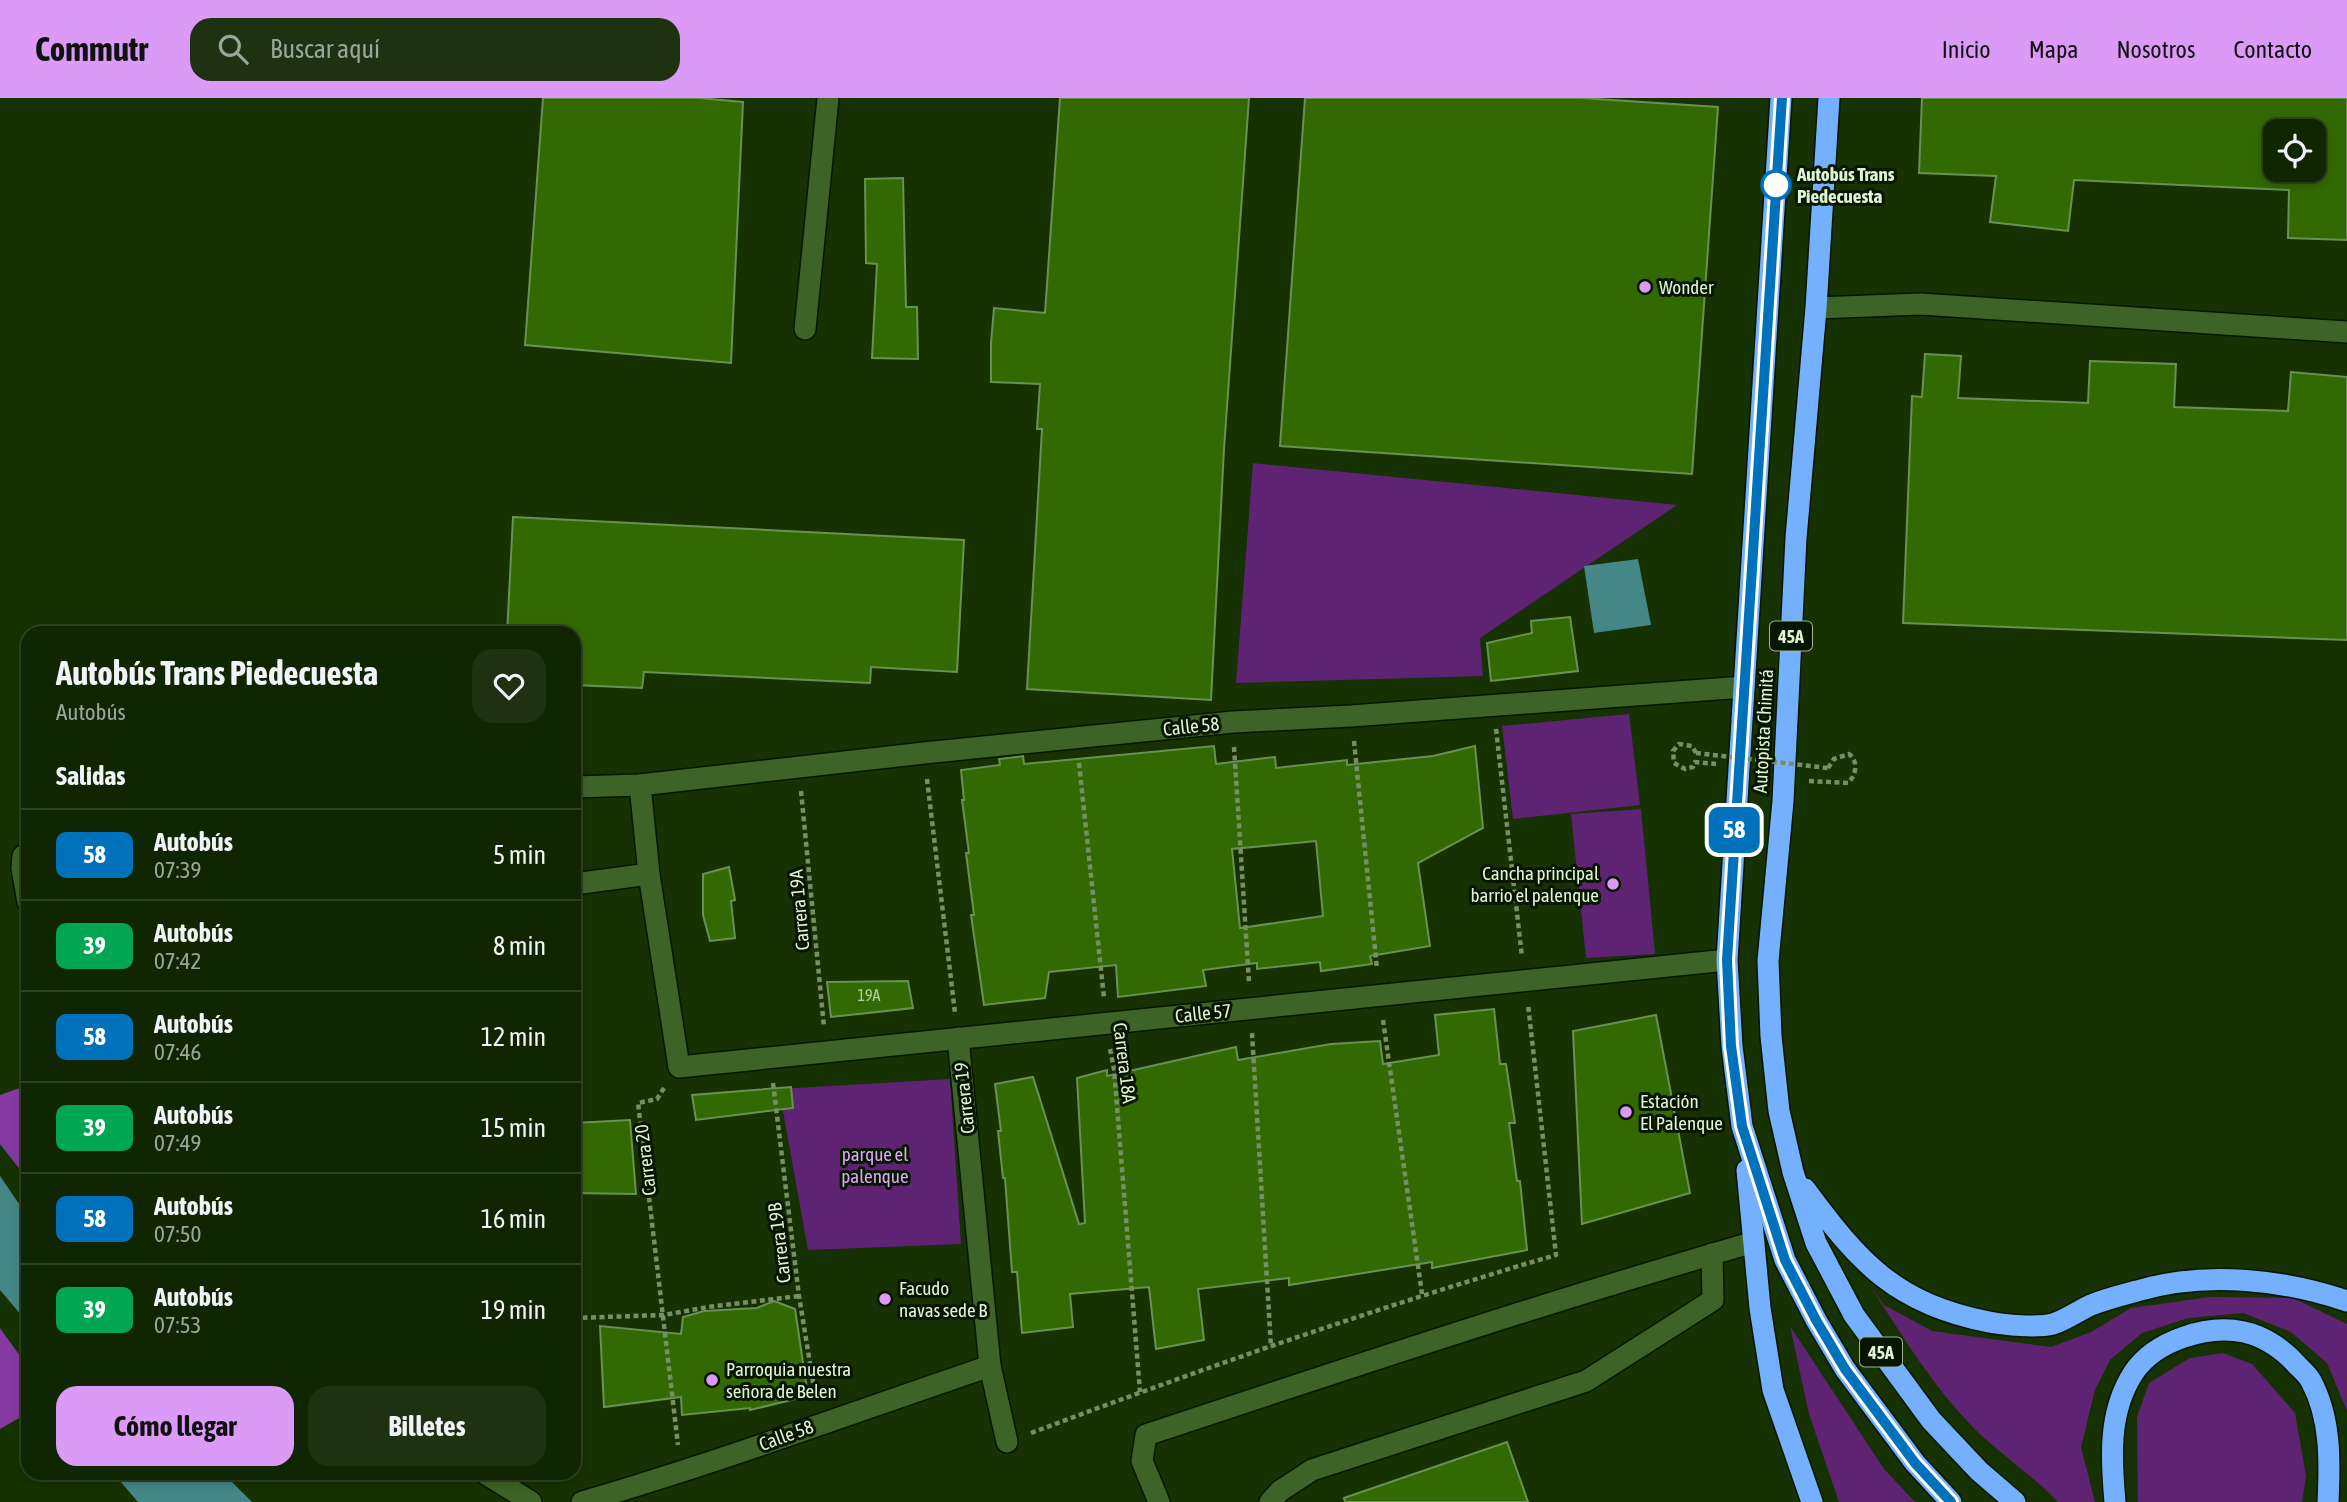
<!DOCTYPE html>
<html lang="es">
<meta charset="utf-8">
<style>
:root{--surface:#102502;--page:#1e3111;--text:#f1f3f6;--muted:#9ca599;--line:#304224;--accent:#da9af6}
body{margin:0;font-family:"Asap Condensed",sans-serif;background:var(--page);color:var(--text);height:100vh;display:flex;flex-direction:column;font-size:26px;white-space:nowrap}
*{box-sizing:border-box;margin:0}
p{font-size:23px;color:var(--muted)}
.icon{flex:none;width:38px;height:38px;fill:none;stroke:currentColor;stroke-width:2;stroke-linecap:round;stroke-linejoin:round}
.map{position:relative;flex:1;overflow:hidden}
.side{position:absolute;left:21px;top:528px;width:560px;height:854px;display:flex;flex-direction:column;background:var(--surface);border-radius:21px;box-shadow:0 4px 10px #0003,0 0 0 2px var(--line)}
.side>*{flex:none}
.badge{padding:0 14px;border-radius:10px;font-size:24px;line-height:46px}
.buttons{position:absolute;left:2263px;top:21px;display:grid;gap:14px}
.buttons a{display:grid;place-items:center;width:63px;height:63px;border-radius:14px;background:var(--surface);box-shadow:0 4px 10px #0003,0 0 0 2px var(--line);font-size:35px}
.map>.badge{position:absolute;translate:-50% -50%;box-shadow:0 0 0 4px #fff}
h2{padding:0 35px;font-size:26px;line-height:63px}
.round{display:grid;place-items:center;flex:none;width:74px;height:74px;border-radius:21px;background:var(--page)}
.headline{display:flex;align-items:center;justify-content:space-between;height:119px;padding:0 35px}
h1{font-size:33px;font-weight:700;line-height:52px}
.primary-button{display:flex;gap:14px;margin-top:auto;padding:14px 35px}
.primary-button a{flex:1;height:80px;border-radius:21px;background:var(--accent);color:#111;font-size:28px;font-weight:700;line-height:80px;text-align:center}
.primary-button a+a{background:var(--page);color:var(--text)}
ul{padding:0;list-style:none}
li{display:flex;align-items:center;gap:21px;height:91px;padding:0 35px;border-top:2px solid var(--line)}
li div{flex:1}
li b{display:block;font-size:26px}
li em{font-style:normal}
li .badge{min-width:77px;font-weight:700;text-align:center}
header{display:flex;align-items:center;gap:42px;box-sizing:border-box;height:98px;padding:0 35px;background:var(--accent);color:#111}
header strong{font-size:33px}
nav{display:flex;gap:38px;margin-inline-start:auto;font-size:24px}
.search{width:490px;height:63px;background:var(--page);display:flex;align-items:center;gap:18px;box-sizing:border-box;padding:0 24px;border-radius:21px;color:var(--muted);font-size:26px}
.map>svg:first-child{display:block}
.green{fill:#5e2473}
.forest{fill:#843aa1}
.water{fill:#458786}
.building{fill:#336903;stroke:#699154;stroke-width:2;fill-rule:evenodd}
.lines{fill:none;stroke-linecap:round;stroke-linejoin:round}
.minor-casing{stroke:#051700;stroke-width:24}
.highway-casing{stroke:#051700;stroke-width:24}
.path{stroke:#778f67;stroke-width:4.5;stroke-dasharray:5 3.5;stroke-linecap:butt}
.minor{stroke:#3d6327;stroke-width:21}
.highway{stroke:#74b0fd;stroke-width:21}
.path-bridge{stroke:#778f67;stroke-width:4.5;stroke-dasharray:5 3.5;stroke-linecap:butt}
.line-casing{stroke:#fff;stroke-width:16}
.line{stroke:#0072bc;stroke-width:10}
.stop-dot{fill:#fff;stroke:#0072bc;stroke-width:3.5}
.poi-dot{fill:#da9af6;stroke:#071601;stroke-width:2.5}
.labels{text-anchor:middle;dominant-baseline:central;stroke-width:6;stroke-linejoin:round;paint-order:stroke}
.number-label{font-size:16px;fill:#b3d19f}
.shield{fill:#071601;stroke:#9eb194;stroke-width:2}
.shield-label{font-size:18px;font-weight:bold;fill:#def4d3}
.stop-label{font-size:19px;font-weight:bold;fill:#def4d3;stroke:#071601;text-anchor:start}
.poi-label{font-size:19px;fill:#def4d3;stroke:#071601;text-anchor:start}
.street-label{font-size:19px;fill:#def4d3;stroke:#071601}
.park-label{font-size:19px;fill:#dca7f3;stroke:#071601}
</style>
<header>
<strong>Commutr</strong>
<div class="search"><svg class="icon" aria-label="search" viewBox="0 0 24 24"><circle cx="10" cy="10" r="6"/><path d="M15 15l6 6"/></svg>Buscar aquí</div>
<nav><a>Inicio</a><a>Mapa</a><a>Nosotros</a><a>Contacto</a></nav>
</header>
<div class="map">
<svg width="2347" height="1404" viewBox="0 0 2347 1404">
<rect width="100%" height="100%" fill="#163102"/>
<g class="green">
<path d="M1253 365 1677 407 1480 540 1483 578 1236 585Z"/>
<path d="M1629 616 1640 707 1513 721 1502 628Z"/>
<path d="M1641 711 1655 856 1586 860 1571 716Z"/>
<path d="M950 981 961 1146 808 1152 779 991Z"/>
<path d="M1871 1189 1884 1207 1932 1233 2051 1249 2091 1234 2131 1210 2210 1199 2293 1200 2347 1226V1313L2327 1265 2291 1234 2243 1215 2188 1220 2142 1235 2110 1262 2095 1292 2081 1349 2095 1404H2058C2031 1375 1996 1354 1969 1325 1930 1284 1901 1236 1871 1189Z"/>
<path d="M1790 1228 1884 1371 1915 1404H1839L1809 1316Z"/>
<path d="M2223 1255 2252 1266 2295 1315 2306 1378 2302 1404H2138L2137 1319 2149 1285 2190 1260Z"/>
</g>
<g class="forest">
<path d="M28 987V1082L0 1046V997Z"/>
<path d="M0 1230 28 1269V1315L0 1331Z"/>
</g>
<g class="water">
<path d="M1638 461 1651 527 1594 535 1584 468Z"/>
<path d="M0 1078 28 1119V1225L0 1192Z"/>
<path d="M114 1376H224L252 1404H138Z"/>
</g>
<g class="building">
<path d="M543 0H699L743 4 731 265 525 247Z"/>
<path d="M1060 0H1249L1224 351 1211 602 1027 591 1042 331H1037L1040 286 991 284V245L994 210 1045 215Z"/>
<path d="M1305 0H1582L1718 9 1692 376 1280 348Z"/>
<path d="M1922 0H2347V142L2288 140 2289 92 2074 82 2068 133 1990 124 1996 78 1919 75ZM2275 33H2314V72H2275Z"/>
<path d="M903 80 906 209H917L918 261 872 260 877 166 866 165 865 81Z"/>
<path d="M1925 256 1961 258 1958 300 2088 305 2090 263 2176 266 2174 309 2288 313 2291 274 2347 279V542L1903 525 1912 298 1922 299Z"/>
<path d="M513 419 964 442 957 574 871 569 870 585 644 574 642 590 574 587V536H507Z"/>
<path d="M1570 519 1578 573 1491 583 1487 545 1532 535 1531 523Z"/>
<path d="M1214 648 1216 666 1275 659 1276 670 1347 662V667L1433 658 1475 648 1483 730 1418 765 1430 848 1370 858 1372 866 1321 873 1320 864 1257 871V865L1203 872 1206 888 1118 899 1116 867 1049 874 1045 900 984 907 971 817H974L966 755H969L962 702H964L961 672 1000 667 999 661 1023 658 1024 666ZM1316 743 1323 818 1240 830 1232 751Z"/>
<path d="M729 769 735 802 731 803 735 840 710 843 703 817V776Z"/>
<path d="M908 883 913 910 831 919 827 884Z"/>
<path d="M1494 911 1500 966H1506L1515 1025H1509L1517 1083H1520L1527 1152 1432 1170V1164L1289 1187V1180L1198 1191 1204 1242 1156 1251 1149 1189 1070 1196 1073 1229 1022 1235 1017 1174H1012L1005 1080H1003L998 1033H1001L995 986 1033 979 1079 1126 1085 1125 1077 980 1107 972V978L1236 949 1238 962 1331 946 1380 943 1383 966 1439 957 1435 917Z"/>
<path d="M1656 917 1690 1095 1582 1126 1573 933Z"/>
<path d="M791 989 793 1010 696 1022 692 997Z"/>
<path d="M630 1022 636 1096 574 1095V1025Z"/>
<path d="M774 1203 795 1211 808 1298 750 1312V1310L682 1317 681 1299 604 1309 600 1228 681 1236 683 1219 704 1213 757 1210Z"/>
<path d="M1507 1344 1528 1404H1345L1344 1400Z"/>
</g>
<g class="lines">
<g class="minor-casing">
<g id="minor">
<path d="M1816 210 1921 206 2347 234"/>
<path d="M805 231 828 0"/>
<path d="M640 687 649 776 679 969 1727 862"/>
<path d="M574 689 640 687 924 655 1233 624 1351 618 1744 589"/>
<path d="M28 757 23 758 22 770 28 804"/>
<path d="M574 786 649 776"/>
<path d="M958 940 990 1268 1007 1344"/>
<path d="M486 1376 531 1404"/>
<path d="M582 1404C720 1364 854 1314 990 1268"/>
<path d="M1159 1404 1142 1363 1146 1337C1348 1270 1550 1203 1754 1144"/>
<path d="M1270 1404 1280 1393 1312 1372 1586 1283 1713 1202 1712 1156"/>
</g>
</g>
<g class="highway-casing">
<g id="highway">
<path d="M1781 0 1727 862 1732 948 1742 1028 1785 1162 1816 1222 1845 1271 1915 1365 1951 1404"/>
<path d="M1829 0 1816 210 1796 440 1783 703 1768 863 1771 938 1779 1013 1793 1074 1816 1145 1854 1217 1931 1322 1979 1373 2015 1404"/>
<path d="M1747 1072 1760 1210 1773 1292 1812 1404"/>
<path d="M1805 1091C1859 1164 1895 1206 1989 1224 2005 1227 2037 1230 2053 1226 2066 1222 2078 1213 2091 1207 2106 1201 2122 1197 2137 1193 2205 1173 2281 1181 2347 1203"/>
<path d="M2115 1404C2111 1360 2108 1313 2134 1274 2155 1243 2207 1226 2244 1234 2264 1238 2284 1252 2297 1267 2302 1272 2308 1277 2311 1283 2331 1320 2330 1364 2328 1404"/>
</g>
</g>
<g class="path">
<path d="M1496 631 1522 859"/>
<path d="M1354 643 1377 871"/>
<path d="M1234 649 1249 884"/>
<path d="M1696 655 1692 648 1679 646 1673 653 1674 665 1685 671 1693 669 1695 664 1716 666"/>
<path d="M1079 665 1104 900"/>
<path d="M927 681 955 915"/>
<path d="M1809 683 1848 685C1856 677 1859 664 1849 656L1834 661 1828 670"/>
<path d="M801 693 824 929"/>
<path d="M1383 922 1422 1196"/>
<path d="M1252 935 1271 1249"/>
<path d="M1110 951 1114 971 1140 1294"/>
<path d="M773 985 799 1198 816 1302"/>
<path d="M664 990 657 1001 638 1005 678 1347"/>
<path d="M574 1220 664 1217 708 1209 799 1198"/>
<path d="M1031 1335C1204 1270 1378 1209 1556 1157L1528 906"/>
</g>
<use href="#minor" class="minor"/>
<use href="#highway" class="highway"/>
<path class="path-bridge" d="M1696 655 1828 670"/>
</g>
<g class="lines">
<g class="line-casing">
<path id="line" d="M1782 0 1727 862 1731 948 1742 1028 1785 1162 1816 1222 1845 1271 1915 1365 1951 1404"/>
</g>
<use href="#line" class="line"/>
</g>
<circle class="stop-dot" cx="1776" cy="87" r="14"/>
<g class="poi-dot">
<circle cx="1645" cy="189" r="7"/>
<circle cx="1613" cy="786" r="7"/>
<circle cx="1626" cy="1014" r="7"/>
<circle cx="885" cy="1201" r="7"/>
<circle cx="712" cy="1282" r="7"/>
</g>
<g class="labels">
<g class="number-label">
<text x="869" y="897">19A</text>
</g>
<g class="shield">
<rect x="1770" y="523.5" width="42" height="29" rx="5"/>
<rect x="1860" y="1239.5" width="42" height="29" rx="5"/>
</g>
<g class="shield-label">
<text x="1791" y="538">45A</text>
<text x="1881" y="1254">45A</text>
</g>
<g class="stop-label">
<text x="1797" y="76">Autobús Trans<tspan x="1797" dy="22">Piedecuesta</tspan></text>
</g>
<g class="poi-label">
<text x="1659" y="189">Wonder</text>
<text x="1599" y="775" text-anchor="end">Cancha principal<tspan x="1599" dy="22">barrio el palenque</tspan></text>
<text x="1640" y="1003">Estación<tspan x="1640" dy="22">El Palenque</tspan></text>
<text x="899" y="1190">Facudo<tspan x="899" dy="22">navas sede B</tspan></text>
<text x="726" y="1271">Parroquia nuestra<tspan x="726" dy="22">señora de Belen</tspan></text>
</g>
<g class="street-label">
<text transform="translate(1191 628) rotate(-6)">Calle 58</text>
<text transform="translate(1763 633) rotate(-87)">Autopista Chimitá</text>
<text transform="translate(799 812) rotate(-95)">Carrera 19A</text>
<text transform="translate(1203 915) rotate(-6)">Calle 57</text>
<text transform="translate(1125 965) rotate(83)">Carrera 18A</text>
<text transform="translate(964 1000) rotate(-96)">Carrera 19</text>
<text transform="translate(645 1062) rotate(-97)">Carrera 20</text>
<text transform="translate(779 1145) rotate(-97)">Carrera 19B</text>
<text transform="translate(786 1337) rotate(-20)">Calle 58</text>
</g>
<g class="park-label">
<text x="875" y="1056">parque el<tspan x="875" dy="22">palenque</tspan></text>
</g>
</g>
</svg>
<div class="buttons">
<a><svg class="icon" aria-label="locate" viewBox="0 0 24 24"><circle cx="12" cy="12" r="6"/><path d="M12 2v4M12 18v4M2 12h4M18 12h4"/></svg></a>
</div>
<b class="badge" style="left:1734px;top:732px;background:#0072bc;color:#fff">58</b>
<section class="side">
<div class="headline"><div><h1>Autobús Trans Piedecuesta</h1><p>Autobús</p></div><a class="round"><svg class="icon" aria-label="heart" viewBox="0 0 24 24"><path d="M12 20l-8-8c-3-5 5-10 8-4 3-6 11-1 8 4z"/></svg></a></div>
<h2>Salidas</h2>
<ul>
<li><span class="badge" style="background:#0072bc;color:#fff">58</span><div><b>Autobús</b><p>07:39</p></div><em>5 min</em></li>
<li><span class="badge" style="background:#00a651;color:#fff">39</span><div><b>Autobús</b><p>07:42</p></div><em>8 min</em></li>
<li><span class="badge" style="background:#0072bc;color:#fff">58</span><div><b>Autobús</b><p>07:46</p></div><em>12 min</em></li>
<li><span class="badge" style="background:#00a651;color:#fff">39</span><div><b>Autobús</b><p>07:49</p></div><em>15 min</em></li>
<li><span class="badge" style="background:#0072bc;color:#fff">58</span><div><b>Autobús</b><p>07:50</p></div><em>16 min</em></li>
<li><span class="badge" style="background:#00a651;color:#fff">39</span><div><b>Autobús</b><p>07:53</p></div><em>19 min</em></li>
</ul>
<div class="primary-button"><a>Cómo llegar</a><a>Billetes</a></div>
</section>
</div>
